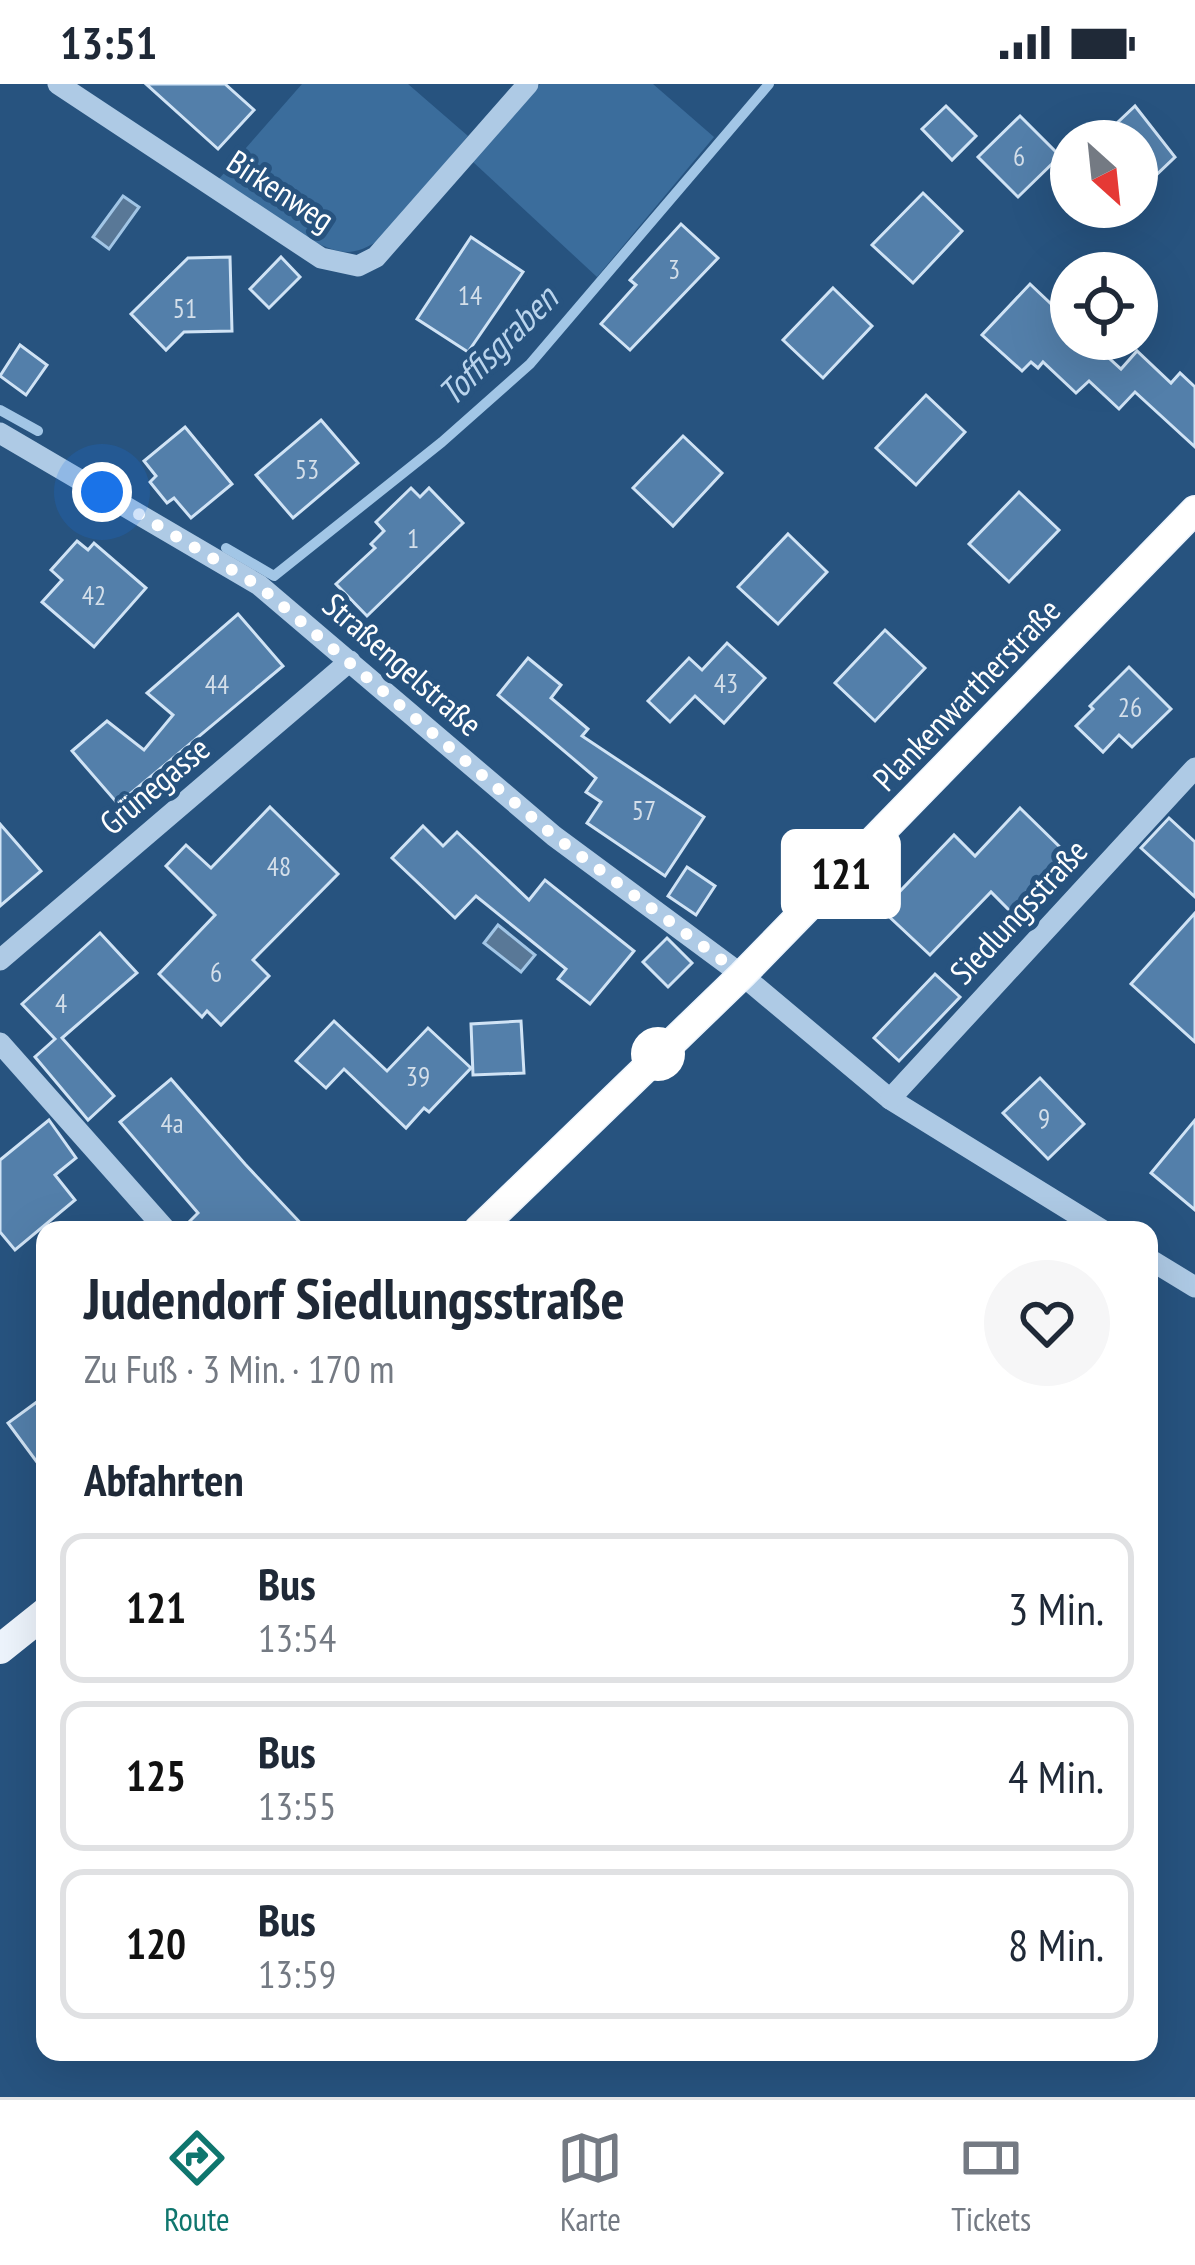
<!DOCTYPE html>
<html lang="de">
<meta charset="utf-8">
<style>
:root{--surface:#fff;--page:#f6f6f7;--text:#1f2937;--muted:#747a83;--line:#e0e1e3;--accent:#0f766e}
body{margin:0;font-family:"PT Sans Narrow",sans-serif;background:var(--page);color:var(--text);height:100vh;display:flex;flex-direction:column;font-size:45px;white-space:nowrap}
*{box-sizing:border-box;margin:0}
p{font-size:39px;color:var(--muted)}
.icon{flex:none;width:66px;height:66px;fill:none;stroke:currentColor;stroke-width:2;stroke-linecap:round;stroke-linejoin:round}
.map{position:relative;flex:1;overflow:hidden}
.details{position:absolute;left:36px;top:1137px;width:1122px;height:840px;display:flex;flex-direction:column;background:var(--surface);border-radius:24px;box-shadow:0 12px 48px #0002}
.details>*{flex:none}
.badge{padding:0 24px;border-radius:9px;font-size:42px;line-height:78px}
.needle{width:78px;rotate:153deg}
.controls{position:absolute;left:1050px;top:36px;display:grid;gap:24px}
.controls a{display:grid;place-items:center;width:108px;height:108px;border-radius:50%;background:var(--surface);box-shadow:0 12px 48px #0002;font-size:60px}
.you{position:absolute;width:60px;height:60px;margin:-30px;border:9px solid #fff;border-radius:50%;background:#1a73e8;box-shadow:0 0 0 18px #1a73e833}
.map>.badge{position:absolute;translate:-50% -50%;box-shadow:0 0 0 6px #fff}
h2{padding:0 48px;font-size:45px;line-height:108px}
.round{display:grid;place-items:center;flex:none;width:126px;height:126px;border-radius:63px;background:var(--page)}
.overview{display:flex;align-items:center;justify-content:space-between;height:204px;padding:0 48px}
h1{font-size:57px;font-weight:700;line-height:90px}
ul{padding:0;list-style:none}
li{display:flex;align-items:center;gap:36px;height:150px;margin:0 24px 18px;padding:0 24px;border:6px solid var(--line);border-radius:24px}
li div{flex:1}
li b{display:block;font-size:45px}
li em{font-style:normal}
li .badge{min-width:132px;font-weight:700;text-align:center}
.status{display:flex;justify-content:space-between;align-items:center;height:84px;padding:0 60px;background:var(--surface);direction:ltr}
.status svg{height:33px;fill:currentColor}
.dock{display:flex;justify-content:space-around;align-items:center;height:168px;border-top:3px solid var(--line);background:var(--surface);font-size:33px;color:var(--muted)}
.dock a{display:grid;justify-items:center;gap:6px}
.dock .selected{color:var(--accent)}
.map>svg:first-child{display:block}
.green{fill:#3b6d9c}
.water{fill:#597897;stroke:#a2c6e6;stroke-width:3}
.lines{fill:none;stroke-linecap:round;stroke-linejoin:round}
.stream{stroke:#a2c6e6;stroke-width:10}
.building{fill:#537faa;stroke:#d0e3f5;stroke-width:3}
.minor{stroke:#aecae5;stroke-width:21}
.major{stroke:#eef5fd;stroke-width:30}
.line-casing{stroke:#fff;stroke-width:27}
.line{stroke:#fff;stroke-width:18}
.walk{stroke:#fff;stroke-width:12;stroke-dasharray:0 21.6}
.stop-dot{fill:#fff;stroke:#fff;stroke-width:6}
.labels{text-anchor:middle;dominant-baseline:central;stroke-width:10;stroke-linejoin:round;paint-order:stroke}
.number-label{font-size:27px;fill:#d4dfea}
.street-label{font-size:33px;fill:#fff;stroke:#27537f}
.water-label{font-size:36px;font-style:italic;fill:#b9d4ed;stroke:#27537f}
</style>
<div class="status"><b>13:51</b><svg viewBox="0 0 49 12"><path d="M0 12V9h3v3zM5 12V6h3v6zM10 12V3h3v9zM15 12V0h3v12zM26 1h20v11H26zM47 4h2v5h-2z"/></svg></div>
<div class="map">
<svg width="1195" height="2013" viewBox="0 0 1195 2013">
<rect width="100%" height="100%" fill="#27537f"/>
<g class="green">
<path d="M302 0H408L468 52 384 153C373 160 362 167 349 168 314 169 249 115 218 96Z"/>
<path d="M540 0H653L714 53 597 193 472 77Z"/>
</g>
<g class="water">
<path d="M123 112 139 123 109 165 93 153Z"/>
<path d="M498 841 535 871 521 888 484 859Z"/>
</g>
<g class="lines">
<g class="stream">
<path d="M0 326 38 347"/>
<path d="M226 464 274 492 442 358 530 280 769 0"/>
</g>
</g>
<g class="building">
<path d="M146 0H225L254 26 218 65Z"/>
<path d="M946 22 976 52 952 76 922 45Z"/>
<path d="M1135 22 1175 73 1153 94 1137 77V57H1098Z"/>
<path d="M1020 32 1060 72 1018 113 978 73Z"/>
<path d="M923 109 962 147 913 199 872 161Z"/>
<path d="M681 140 718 174 630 266 601 240 636 201 630 196Z"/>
<path d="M471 153 523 188 468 268 417 235Z"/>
<path d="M230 173 232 247 184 248 166 266 131 230 188 174Z"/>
<path d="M281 173 300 193 269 224 250 205Z"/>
<path d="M1030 200 1069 237 1071 255H1088L1121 285 1137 267 1171 299 1180 289 1195 303V363L1135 308 1119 325 1089 297 1076 309 1043 278 1038 284 1031 278 1022 287 982 251Z"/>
<path d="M833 204 872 242 823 294 783 256Z"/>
<path d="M20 261 47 281 26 311 0 292Z"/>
<path d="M926 311 965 348 916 401 876 364Z"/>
<path d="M321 336 358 379 293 434 256 391Z"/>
<path d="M185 343 232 400 191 434 174 414 167 419 150 398 156 392 144 377Z"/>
<path d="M683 352 722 389 673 442 633 404Z"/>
<path d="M411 404 420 413 429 404 463 439 367 532 336 500 375 464 371 460 384 447 376 438Z"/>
<path d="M1019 408 1059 446 1009 498 969 460Z"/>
<path d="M788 450 827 488 778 540 738 503Z"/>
<path d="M77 457 88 466 94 459 146 504 94 563 42 518 62 496 51 486Z"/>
<path d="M238 530 283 582 118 720 72 667 107 637 144 666 173 631 147 609Z"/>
<path d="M885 546 925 584 875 637 835 599Z"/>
<path d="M727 559 765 594 724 639 695 612 670 638 648 617 689 574 702 586Z"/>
<path d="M528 574 561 601 551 614 588 645 582 652 704 733 665 792 587 739 601 718 586 708 596 694 498 611Z"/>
<path d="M1129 583 1171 625 1132 663 1119 651 1103 668 1076 642 1093 625 1090 622Z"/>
<path d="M270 723 338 790 253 876 269 892 221 941 207 927 202 933 159 890 215 831 166 782 186 761 211 784Z"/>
<path d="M1020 724 1067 770 1011 828 991 808 930 871 882 826 954 751 975 772Z"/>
<path d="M1169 734 1195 758V813L1141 764Z"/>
<path d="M0 740 41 787 0 822Z"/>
<path d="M423 742 443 762 457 748 529 816 545 796 634 867 590 920 558 895 566 885 476 812 455 834 392 774Z"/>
<path d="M687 783 715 802 696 831 668 812Z"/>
<path d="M1195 829V958L1131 900Z"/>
<path d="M100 849 137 889 62 954 114 1012 88 1036 35 973 55 955 22 920Z"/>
<path d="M667 854 692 879 668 903 643 878Z"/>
<path d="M935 890 960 913 899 977 874 954Z"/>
<path d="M334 937 387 987 428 944 471 984 429 1028 424 1024 406 1044 344 985 326 1004 296 977Z"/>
<path d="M521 937 524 989 473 991 471 940Z"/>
<path d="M1040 994 1084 1040 1048 1075 1003 1029Z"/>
<path d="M171 995 245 1080 307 1146H181L198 1129 120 1038Z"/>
<path d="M49 1036 76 1074 55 1091 75 1116 15 1166 0 1148V1076Z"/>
<path d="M1195 1036V1126L1151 1089Z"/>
<path d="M45 1312V1389L8 1339Z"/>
</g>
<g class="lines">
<g class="minor">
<path d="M58 0 321 174 358 182 376 173 528 0"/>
<path d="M0 349 259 501 554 752 742 891 890 1015 1102 1146"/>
<path d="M0 876 350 577"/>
<path d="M0 959 166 1146"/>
<path d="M890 1015 1195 684"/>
<path d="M1149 1175 1195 1203"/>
</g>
<g class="major">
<path d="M478 1146 742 891 1195 426"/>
<path d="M0 1565 45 1529"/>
</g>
</g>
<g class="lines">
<g class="line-casing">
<path id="line" d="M478 1146 742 891 1195 426"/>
</g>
<use href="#line" class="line"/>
<path class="walk" d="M102 408 259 502 554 752 742 891 655 973 658 970"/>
</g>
<circle class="stop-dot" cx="658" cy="970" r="24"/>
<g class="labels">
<g class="number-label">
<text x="1019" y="72">6</text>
<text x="674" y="185">3</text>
<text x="470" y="211">14</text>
<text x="185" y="224">51</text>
<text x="307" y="385">53</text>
<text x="413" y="454">1</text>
<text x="94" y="511">42</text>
<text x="726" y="599">43</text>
<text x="217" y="600">44</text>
<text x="1130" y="623">26</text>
<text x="644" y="726">57</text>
<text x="279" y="782">48</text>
<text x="216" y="888">6</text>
<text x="61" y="919">4</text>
<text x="418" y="992">39</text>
<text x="1044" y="1034">9</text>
<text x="172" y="1039">4a</text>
</g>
<g class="street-label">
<text transform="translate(281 106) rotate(33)">Birkenweg</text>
<text transform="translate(403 580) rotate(41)">Straßengelstraße</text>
<text transform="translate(966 610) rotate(-46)">Plankenwartherstraße</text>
<text transform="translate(154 701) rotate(-40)">Grünegasse</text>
<text transform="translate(1018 827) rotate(-47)">Siedlungsstraße</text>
</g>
<g class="water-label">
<text transform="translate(497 261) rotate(-45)">Toffisgraben</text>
</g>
</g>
</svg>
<div class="controls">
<a><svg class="needle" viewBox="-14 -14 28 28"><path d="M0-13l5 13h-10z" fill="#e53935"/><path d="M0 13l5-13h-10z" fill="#747a83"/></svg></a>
<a><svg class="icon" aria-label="locate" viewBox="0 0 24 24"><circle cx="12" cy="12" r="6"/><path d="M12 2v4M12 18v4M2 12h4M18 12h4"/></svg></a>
</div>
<div class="you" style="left:102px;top:408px"></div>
<b class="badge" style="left:841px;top:790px;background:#fff;color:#111">121</b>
<section class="details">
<div class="overview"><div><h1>Judendorf Siedlungsstraße</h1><p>Zu Fuß · 3 Min. · 170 m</p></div><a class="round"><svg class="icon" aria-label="heart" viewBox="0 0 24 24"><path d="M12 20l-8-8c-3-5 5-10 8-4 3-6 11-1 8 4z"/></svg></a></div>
<h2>Abfahrten</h2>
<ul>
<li><span class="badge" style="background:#fff;color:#111">121</span><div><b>Bus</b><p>13:54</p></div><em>3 Min.</em></li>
<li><span class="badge" style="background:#fff;color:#111">125</span><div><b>Bus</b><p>13:55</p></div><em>4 Min.</em></li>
<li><span class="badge" style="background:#fff;color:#111">120</span><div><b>Bus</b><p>13:59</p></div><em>8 Min.</em></li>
</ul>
</section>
</div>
<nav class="dock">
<a class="selected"><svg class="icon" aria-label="directions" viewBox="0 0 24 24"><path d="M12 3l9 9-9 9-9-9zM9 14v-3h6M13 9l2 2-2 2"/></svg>Route</a>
<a><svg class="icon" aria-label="map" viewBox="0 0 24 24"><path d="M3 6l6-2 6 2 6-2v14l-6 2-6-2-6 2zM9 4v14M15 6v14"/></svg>Karte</a>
<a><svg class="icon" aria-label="tickets" viewBox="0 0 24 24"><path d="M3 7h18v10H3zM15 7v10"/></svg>Tickets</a>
</nav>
